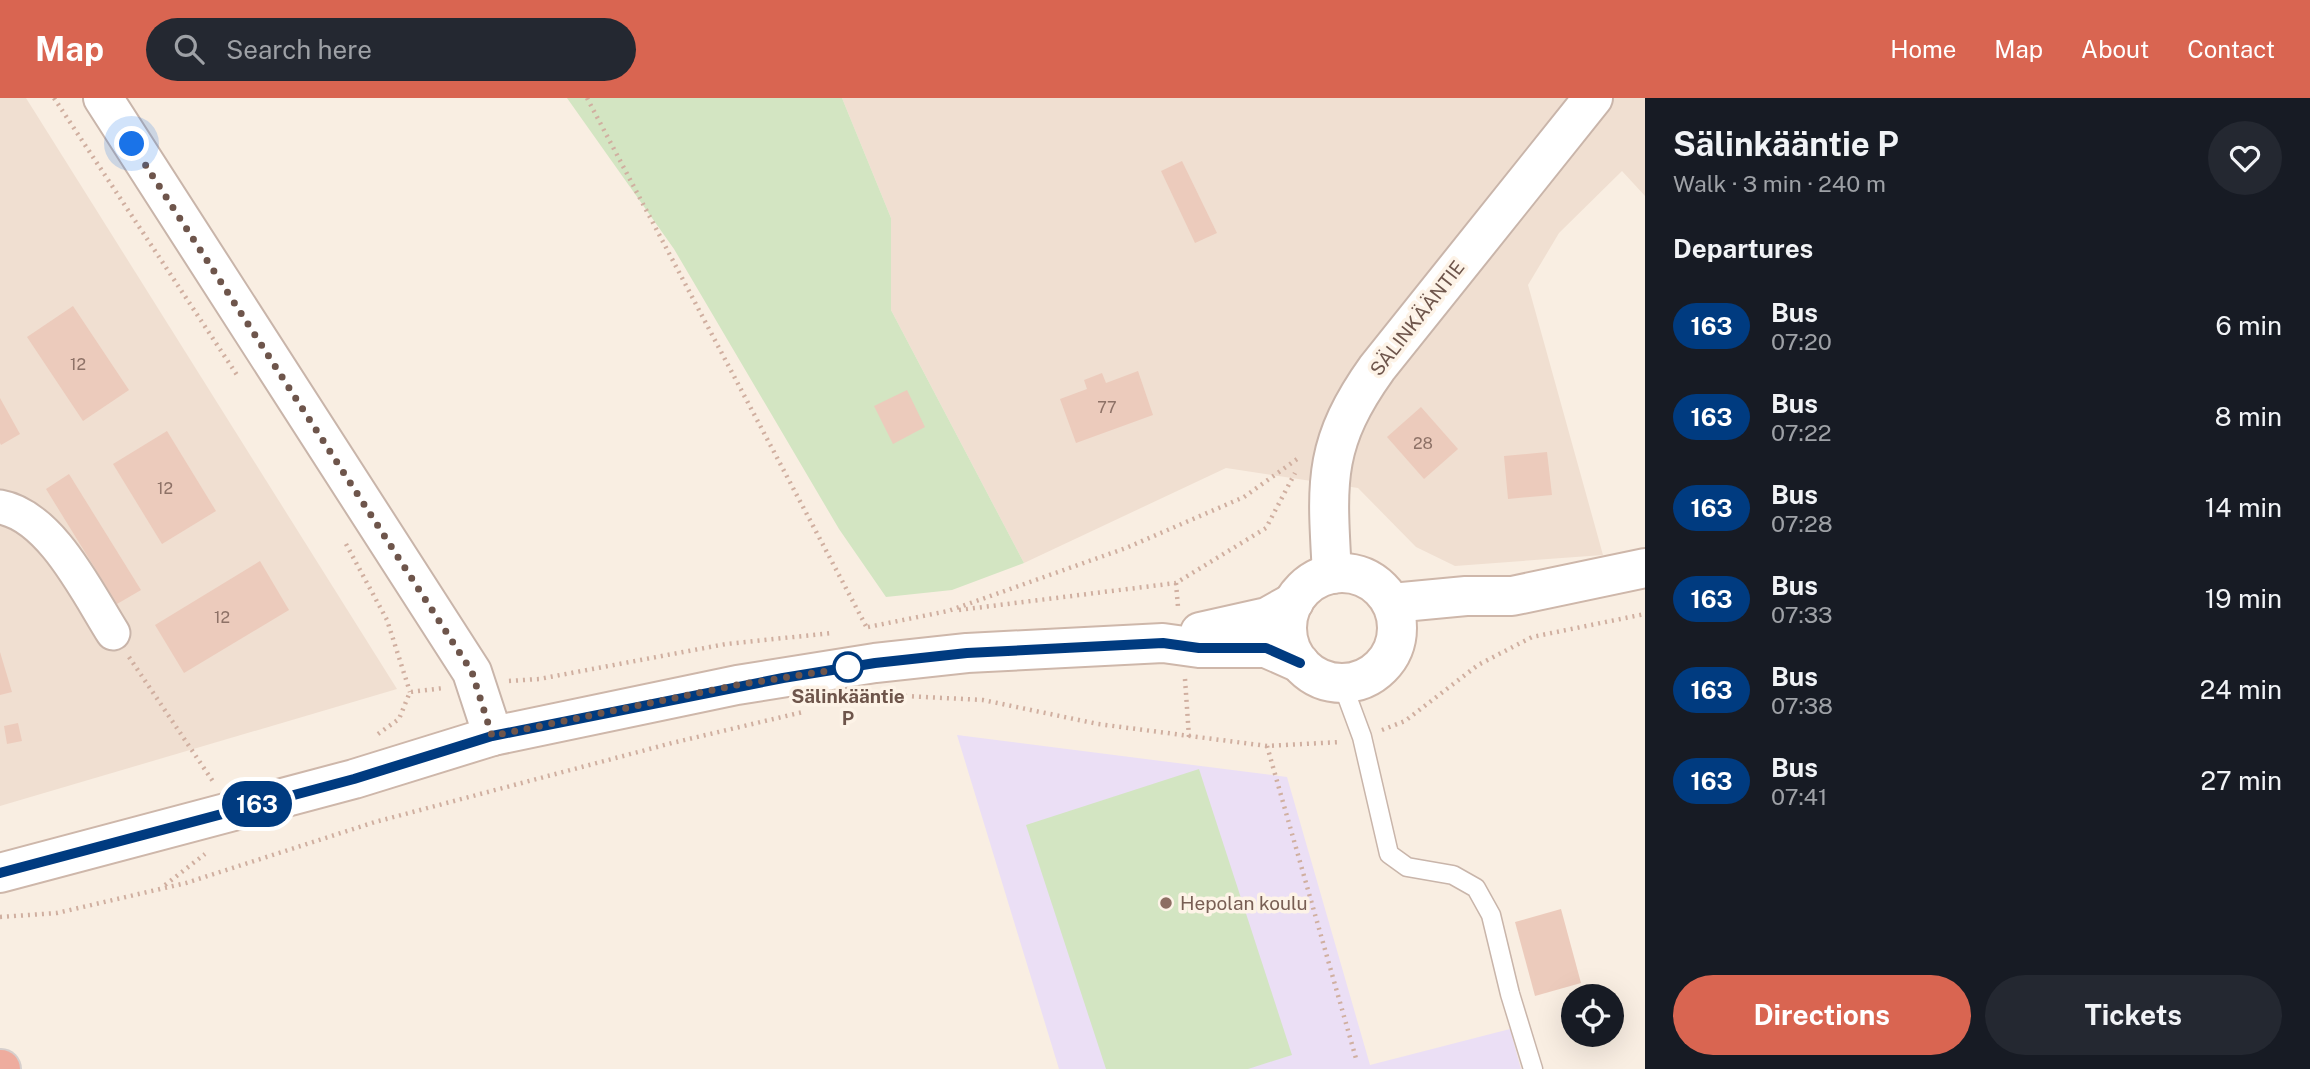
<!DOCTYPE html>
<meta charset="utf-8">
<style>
:root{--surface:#171b24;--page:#242831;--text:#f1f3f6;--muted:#9ea1a6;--accent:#d96551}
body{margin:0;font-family:"Public Sans",sans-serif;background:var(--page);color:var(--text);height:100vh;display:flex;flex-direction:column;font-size:26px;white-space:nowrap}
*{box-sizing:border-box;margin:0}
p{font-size:23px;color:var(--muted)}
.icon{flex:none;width:38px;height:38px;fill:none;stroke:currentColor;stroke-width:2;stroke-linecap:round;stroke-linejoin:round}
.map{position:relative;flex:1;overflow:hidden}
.details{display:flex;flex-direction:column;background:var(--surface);width:665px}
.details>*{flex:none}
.badge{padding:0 14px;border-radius:23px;font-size:24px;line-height:46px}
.buttons{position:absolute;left:1561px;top:886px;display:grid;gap:14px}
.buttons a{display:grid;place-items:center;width:63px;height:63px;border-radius:50%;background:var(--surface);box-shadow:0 7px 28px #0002;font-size:35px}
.you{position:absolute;width:35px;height:35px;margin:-18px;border:5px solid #fff;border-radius:50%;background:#1a73e8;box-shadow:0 0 0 10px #1a73e833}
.map>.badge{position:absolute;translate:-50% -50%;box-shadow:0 0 0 4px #fff}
h2{padding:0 28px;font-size:26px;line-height:63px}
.round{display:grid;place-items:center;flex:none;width:74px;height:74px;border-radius:37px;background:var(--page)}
.summary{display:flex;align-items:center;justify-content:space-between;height:119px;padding:0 28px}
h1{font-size:33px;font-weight:700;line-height:52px}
.button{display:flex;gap:14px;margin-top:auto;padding:14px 28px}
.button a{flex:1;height:80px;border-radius:42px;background:var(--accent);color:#fff;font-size:28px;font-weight:700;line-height:80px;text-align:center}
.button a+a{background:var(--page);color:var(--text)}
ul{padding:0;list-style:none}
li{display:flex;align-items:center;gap:21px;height:91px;padding:0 28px}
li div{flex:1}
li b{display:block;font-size:26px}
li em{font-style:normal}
li .badge{min-width:77px;font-weight:700;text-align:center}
header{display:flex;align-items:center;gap:42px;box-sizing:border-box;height:98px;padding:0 35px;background:var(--accent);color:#fff}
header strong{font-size:33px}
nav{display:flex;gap:38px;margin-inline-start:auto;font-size:24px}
.search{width:490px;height:63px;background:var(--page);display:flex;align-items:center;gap:18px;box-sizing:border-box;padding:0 24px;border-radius:38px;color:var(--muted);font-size:26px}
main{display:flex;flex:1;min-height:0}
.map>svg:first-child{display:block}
.residential{fill:#f0dfd1}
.education{fill:#ebdff5}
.green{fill:#d3e5c2}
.building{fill:#eccbbc}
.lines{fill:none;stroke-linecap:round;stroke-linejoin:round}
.service-casing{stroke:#c9b5aa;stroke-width:21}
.minor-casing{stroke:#c9b5aa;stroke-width:37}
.tertiary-casing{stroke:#c9b5aa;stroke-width:42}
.secondary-casing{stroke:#ceb7aa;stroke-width:42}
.motorway-casing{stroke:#d6cfcd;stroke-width:42}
.path{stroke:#d0afa0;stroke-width:4.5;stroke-dasharray:2 5;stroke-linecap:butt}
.service{stroke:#fff;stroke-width:18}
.minor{stroke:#fff;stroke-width:33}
.tertiary{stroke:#fff;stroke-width:38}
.secondary{stroke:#fff;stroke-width:38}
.motorway{stroke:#eeac9e;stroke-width:38}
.line-casing{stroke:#fff;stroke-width:16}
.line{stroke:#003b80;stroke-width:10}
.walk{stroke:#6e554b;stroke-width:7;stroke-dasharray:0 12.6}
.stop-dot{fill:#fff;stroke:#003b80;stroke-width:3.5}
.education-dot{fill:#8d6e63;stroke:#fdf3e7;stroke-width:2.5}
.labels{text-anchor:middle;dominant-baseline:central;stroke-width:7;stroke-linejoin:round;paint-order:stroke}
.number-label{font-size:16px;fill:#8e7267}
.street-label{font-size:19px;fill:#6e554b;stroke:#fdf3e7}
.stop-label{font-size:19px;font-weight:bold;fill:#6e554b;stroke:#fdf3e7}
.education-label{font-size:19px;fill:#785e54;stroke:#fdf3e7;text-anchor:start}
</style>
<header>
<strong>Map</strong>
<div class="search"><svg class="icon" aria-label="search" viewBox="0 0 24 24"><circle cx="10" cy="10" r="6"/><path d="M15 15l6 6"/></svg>Search here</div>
<nav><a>Home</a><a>Map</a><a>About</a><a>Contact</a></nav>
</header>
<main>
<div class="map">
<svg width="1645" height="971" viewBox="0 0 1645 971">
<rect width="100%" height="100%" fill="#f9eee2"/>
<g class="residential">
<path d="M0 0H26L397 591 0 708Z"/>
<path d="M842 0H1645V98L1622 73 1559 135 1528 187 1603 457 1455 468 1416 449 1358 390 1226 370 1024 465 891 212V120Z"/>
</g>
<path class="education" d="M957 637 1287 679 1370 967 1510 931 1521 971H1059Z"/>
<g class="green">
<path d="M567 0H842L891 120V212L1024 465 952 492 886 499 839 431 674 151Z"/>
<path d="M1199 671 1292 957 1248 971H1106L1026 727Z"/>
</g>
<g class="building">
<path d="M1182 63 1217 135 1195 145 1161 73Z"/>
<path d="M73 208 129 292 83 323 27 239Z"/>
<path d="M1138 273 1153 317 1076 345 1060 301 1087 291 1084 282 1102 275 1106 285Z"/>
<path d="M907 292 925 329 893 346 874 308Z"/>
<path d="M0 300 20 336 1 347 0 345Z"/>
<path d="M1421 309 1458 351 1424 381 1387 339Z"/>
<path d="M167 333 216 413 162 446 113 366Z"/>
<path d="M1547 354 1552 397 1508 401 1504 358Z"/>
<path d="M69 376 141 492 117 506 46 391Z"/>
<path d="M260 463 289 512 184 575 155 527Z"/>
<path d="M0 554 12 594 0 597Z"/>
<path d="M18 625 22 643 7 646 4 628Z"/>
<path d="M1561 811 1581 885 1535 898 1515 824Z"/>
</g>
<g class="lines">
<g class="service-casing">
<path id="service" d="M1342 585 1362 639 1389 756 1407 769 1453 777 1476 790 1491 817 1510 896 1533 971"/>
</g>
<g class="minor-casing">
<path id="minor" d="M0 409C51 418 87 494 113 535"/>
</g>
<g class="tertiary-casing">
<g id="tertiary">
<path d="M103 0 472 574 493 638"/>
<path d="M1332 476C1327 385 1322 347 1377 270L1593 0"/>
</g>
</g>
<g class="secondary-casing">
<g id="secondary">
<circle cx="1342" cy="530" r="55"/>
<path d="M1392 505 1466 498H1512L1645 470"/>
<path d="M1200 534 1267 519 1294 504"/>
<path d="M0 775 354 681 493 638 737 587 875 565 967 555 1163 545 1199 550H1266L1300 565"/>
</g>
</g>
<g class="motorway-casing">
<path id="motorway" d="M0 971H1"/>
</g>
<g class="path">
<path d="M54 0 239 280"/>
<path d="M587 0 867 530"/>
<path d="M346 446 387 522 410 594"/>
<path d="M1176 485 1178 509"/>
<path d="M959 512 1176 485 1266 430 1295 375"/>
<path d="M868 529 948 513 1126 450 1244 399 1300 359"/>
<path d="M129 559 214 685"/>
<path d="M1185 581 1189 639"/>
<path d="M509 583 539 581 726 546 832 535"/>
<path d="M905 598 983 602 1098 626 1267 648 1340 644"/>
<path d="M1382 632 1405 623 1478 567 1532 539 1645 516"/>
<path d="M378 636 399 621 410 594 444 590"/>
<path d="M1267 648 1357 964"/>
<path d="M165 787 205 756"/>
<path d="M0 819 57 815 186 785 375 724 672 645 803 614"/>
</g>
<use href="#service" class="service"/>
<use href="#minor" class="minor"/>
<use href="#tertiary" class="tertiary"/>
<use href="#secondary" class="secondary"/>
<use href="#motorway" class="motorway"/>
</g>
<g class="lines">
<g class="line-casing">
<path id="line" d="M0 775 354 681 492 638 783 580 875 565 967 555 1163 545 1199 550H1266L1300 565"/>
</g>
<use href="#line" class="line"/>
<path class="walk" d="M132 46 472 574 492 638 737 587 852 569H848"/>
</g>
<circle class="stop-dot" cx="848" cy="569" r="14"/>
<circle class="education-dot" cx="1166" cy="805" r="7"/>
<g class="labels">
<g class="number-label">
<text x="78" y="266">12</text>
<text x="1107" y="309">77</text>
<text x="1423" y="345">28</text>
<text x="165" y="390">12</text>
<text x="222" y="519">12</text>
</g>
<g class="street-label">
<text transform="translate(1417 220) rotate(-52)">SÄLINKÄÄNTIE</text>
</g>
<g class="stop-label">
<text x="848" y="598">Sälinkääntie<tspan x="848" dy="22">P</tspan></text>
</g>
<g class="education-label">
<text x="1180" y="805">Hepolan koulu</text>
</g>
</g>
</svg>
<div class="buttons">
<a><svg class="icon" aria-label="locate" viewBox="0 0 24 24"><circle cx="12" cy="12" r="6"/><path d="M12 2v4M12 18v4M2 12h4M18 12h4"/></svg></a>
</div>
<div class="you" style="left:132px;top:46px"></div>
<b class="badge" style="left:257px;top:706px;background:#003b80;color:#fff">163</b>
</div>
<section class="details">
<div class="summary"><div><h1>Sälinkääntie P</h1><p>Walk · 3 min · 240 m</p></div><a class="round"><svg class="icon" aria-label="heart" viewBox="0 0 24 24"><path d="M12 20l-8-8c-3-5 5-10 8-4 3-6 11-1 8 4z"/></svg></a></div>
<h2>Departures</h2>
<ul>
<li><span class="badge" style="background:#003b80;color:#fff">163</span><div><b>Bus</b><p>07:20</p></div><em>6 min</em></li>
<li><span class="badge" style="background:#003b80;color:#fff">163</span><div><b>Bus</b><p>07:22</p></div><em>8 min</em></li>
<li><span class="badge" style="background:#003b80;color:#fff">163</span><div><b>Bus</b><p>07:28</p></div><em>14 min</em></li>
<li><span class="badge" style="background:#003b80;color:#fff">163</span><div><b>Bus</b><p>07:33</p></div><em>19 min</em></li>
<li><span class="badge" style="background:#003b80;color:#fff">163</span><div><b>Bus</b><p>07:38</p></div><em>24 min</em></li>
<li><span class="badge" style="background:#003b80;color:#fff">163</span><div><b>Bus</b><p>07:41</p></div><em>27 min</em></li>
</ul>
<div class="button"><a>Directions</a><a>Tickets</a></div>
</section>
</main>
